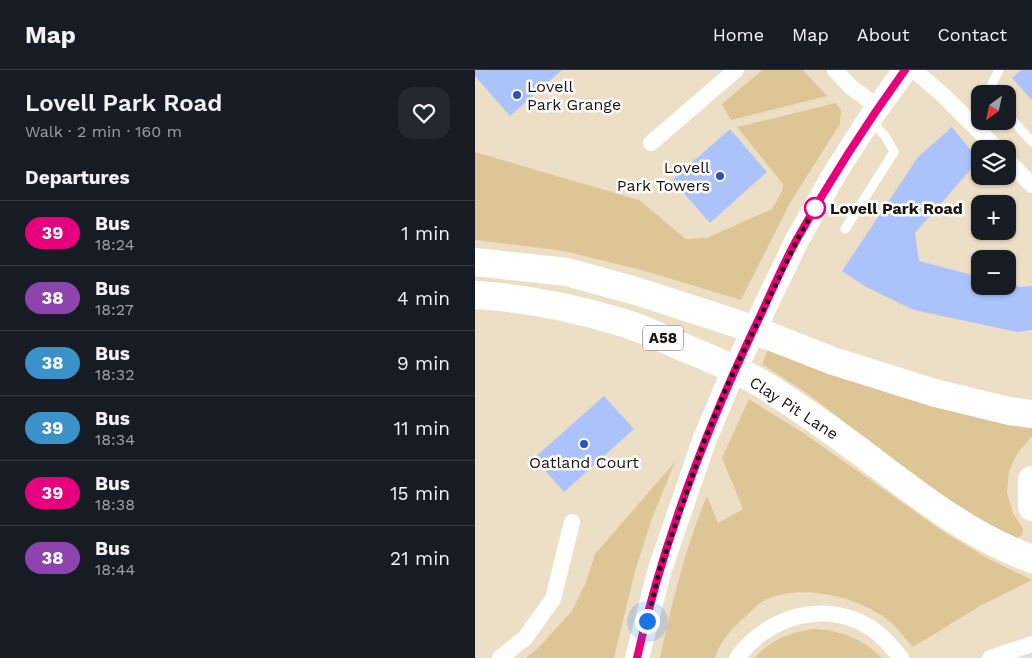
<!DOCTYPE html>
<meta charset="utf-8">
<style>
:root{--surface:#171b24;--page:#242831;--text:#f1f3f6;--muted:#9ea1a6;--line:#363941}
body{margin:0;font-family:"Work Sans",sans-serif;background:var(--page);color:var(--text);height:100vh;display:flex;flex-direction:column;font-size:19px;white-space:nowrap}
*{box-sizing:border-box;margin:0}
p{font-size:16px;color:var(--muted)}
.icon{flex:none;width:28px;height:28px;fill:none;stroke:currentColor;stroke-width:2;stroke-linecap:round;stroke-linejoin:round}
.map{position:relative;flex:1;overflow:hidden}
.side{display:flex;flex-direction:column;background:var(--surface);width:475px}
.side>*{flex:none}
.badge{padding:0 10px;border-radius:16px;font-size:18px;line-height:32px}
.needle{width:32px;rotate:213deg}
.buttons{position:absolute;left:496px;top:15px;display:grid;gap:10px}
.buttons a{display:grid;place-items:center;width:45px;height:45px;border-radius:10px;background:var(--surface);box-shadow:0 1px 4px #0004;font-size:25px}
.you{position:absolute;width:25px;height:25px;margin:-12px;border:4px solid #fff;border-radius:50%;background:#1a73e8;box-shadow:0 0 0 8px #1a73e833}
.map>.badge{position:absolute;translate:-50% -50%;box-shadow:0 0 0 2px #fff}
h2{padding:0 25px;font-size:19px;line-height:45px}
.round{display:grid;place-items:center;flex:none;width:52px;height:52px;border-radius:15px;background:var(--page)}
.overview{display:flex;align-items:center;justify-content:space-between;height:85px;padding:0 25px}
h1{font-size:24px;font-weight:600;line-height:38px}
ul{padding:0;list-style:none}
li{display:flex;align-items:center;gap:15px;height:65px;padding:0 25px;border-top:1px solid var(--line)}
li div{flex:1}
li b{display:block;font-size:19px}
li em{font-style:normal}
li .badge{min-width:55px;font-weight:700;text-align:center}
header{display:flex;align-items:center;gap:30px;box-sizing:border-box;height:70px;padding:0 25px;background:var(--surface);border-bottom:1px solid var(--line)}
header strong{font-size:24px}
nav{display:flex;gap:28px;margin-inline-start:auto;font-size:18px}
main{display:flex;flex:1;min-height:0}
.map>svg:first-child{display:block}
.green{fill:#dec596}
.building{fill:#abc3fa}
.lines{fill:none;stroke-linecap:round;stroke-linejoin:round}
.lane{stroke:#fff;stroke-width:9}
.street{stroke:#fff;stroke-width:16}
.secondary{stroke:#fff;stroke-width:24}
.highway{stroke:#fff;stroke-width:28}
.line-casing{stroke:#fff;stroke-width:11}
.line{stroke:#e6007e;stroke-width:8}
.walk{stroke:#1a150c;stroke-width:5;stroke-dasharray:0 9}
.poi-dot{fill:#2e51c1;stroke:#fff;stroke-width:2}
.stop-dot{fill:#fff;stroke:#e6007e;stroke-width:2.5}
.labels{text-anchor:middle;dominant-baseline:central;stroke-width:5;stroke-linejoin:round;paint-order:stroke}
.shield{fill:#fff;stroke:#5f5b55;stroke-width:1}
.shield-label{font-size:15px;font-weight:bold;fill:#1a150c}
.poi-label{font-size:16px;fill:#1a150c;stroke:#fff;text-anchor:start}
.stop-label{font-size:16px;font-weight:bold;fill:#1a150c;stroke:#fff;text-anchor:start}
.street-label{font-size:16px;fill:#1a150c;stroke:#fff}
</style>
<header>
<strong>Map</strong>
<nav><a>Home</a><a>Map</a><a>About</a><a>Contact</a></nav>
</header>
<main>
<section class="side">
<div class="overview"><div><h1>Lovell Park Road</h1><p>Walk · 2 min · 160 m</p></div><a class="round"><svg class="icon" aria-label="heart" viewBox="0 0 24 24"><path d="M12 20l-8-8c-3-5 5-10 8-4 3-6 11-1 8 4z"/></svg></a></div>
<h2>Departures</h2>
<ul>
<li><span class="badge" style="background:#e6007e;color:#fff">39</span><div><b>Bus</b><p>18:24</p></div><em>1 min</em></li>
<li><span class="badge" style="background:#8e44ad;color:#fff">38</span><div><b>Bus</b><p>18:27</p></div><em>4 min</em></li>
<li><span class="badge" style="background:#3a92c8;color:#fff">38</span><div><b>Bus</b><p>18:32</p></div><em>9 min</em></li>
<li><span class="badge" style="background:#3a92c8;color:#fff">39</span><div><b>Bus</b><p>18:34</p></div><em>11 min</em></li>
<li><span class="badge" style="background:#e6007e;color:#fff">39</span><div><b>Bus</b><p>18:38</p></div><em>15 min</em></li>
<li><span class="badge" style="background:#8e44ad;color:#fff">38</span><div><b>Bus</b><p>18:44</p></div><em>21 min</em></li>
</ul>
</section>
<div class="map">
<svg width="557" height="588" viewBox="0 0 557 588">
<rect width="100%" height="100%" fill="#eddfc6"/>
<g class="green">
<path d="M287 0H328L352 26 256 50 247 34Z"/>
<path d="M361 33 366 40 365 54 315 133 266 230 170 201 89 181 0 170V82L164 130 211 169 232 168 297 139 307 121 308 114 262 57Z"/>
<path d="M293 279 557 355V366L542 384 534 401 532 423 538 443 548 459 547 465C541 470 535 469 527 467L442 409 336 326 287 294Z"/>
<path d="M274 329 330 364 472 464 512 488 557 510 505 536 438 577C431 570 425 561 418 554 387 527 322 510 285 533 280 537 276 542 271 546 257 558 246 570 240 588H185C197 533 210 478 232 426L243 453 268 439 247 388Z"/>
<path d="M200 392 176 451 160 501 139 588H51L64 577 97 541 111 512 120 484Z"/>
<path d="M337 559C365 560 387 568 407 588H280C295 570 314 563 337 559Z"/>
</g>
<g class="building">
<path d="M0 0H87L35 46 0 6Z"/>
<path d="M546 0H557V30L537 8Z"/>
<path d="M477 57 504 90 440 163 444 191 505 207V216H532V214L545 217 557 216V260L542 262 439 240 391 217 367 201 443 87Z"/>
<path d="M255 59 292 102 235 153 197 110Z"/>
<path d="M129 326 159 359 89 422 59 388Z"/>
</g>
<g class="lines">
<g class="lane">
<path d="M520 24 517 14 524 0"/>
<path d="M532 44 557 72"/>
<path d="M370 159 419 82 410 66 395 50"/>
</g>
<g class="street">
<path d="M360 0 376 17 403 37"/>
<path d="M439 0 469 26 522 79"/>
<path d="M176 73 261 0"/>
<path d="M532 90 557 115"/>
<path d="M25 588 50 568 78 529 97 452"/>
<path d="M262 588C292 546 351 529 396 558 408 566 417 577 426 588"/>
<path d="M515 588 557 574"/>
</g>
<path class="secondary" d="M162 588 185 499 229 371 252 316 322 170 360 103 394 50 430 0"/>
<g class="highway">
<path d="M0 192 92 202 161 221 263 254 358 291 460 323 534 341 557 344"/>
<path d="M0 225C50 228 100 238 149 253 168 259 187 268 205 276 235 288 266 301 294 318 315 332 336 346 357 361 421 406 482 462 557 489"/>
<path d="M557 410V437"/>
</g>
</g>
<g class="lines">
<g class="line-casing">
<path id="line" d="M162 588C187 475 229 365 278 261 293 230 306 198 322 169 355 110 391 54 430 0"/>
</g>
<use href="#line" class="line"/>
<path class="walk" d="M172 551 185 499 229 372 252 316 322 170 341 136 340 138"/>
</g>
<g class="poi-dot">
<circle cx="42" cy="25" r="5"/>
<circle cx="245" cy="106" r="5"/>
<circle cx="109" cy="374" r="5"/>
</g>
<circle class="stop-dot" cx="340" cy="138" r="10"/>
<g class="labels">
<rect class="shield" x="168" y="255.5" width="40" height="25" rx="4"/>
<g class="shield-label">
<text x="188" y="268">A58</text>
</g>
<g class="poi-label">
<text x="52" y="16">Lovell<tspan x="52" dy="18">Park Grange</tspan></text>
<text x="235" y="97" text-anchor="end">Lovell<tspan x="235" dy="18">Park Towers</tspan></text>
<text x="109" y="392" text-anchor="middle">Oatland Court</text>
</g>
<g class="stop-label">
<text x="355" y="138">Lovell Park Road</text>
</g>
<g class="street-label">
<text transform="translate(319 338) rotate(33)">Clay Pit Lane</text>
</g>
</g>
</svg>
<div class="buttons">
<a><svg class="needle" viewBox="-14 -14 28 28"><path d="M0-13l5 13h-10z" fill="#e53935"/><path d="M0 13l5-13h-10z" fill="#9ea1a6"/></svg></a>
<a><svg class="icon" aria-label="layers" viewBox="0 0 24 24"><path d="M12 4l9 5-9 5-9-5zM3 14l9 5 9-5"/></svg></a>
<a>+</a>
<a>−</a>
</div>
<div class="you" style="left:172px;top:551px"></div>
</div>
</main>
